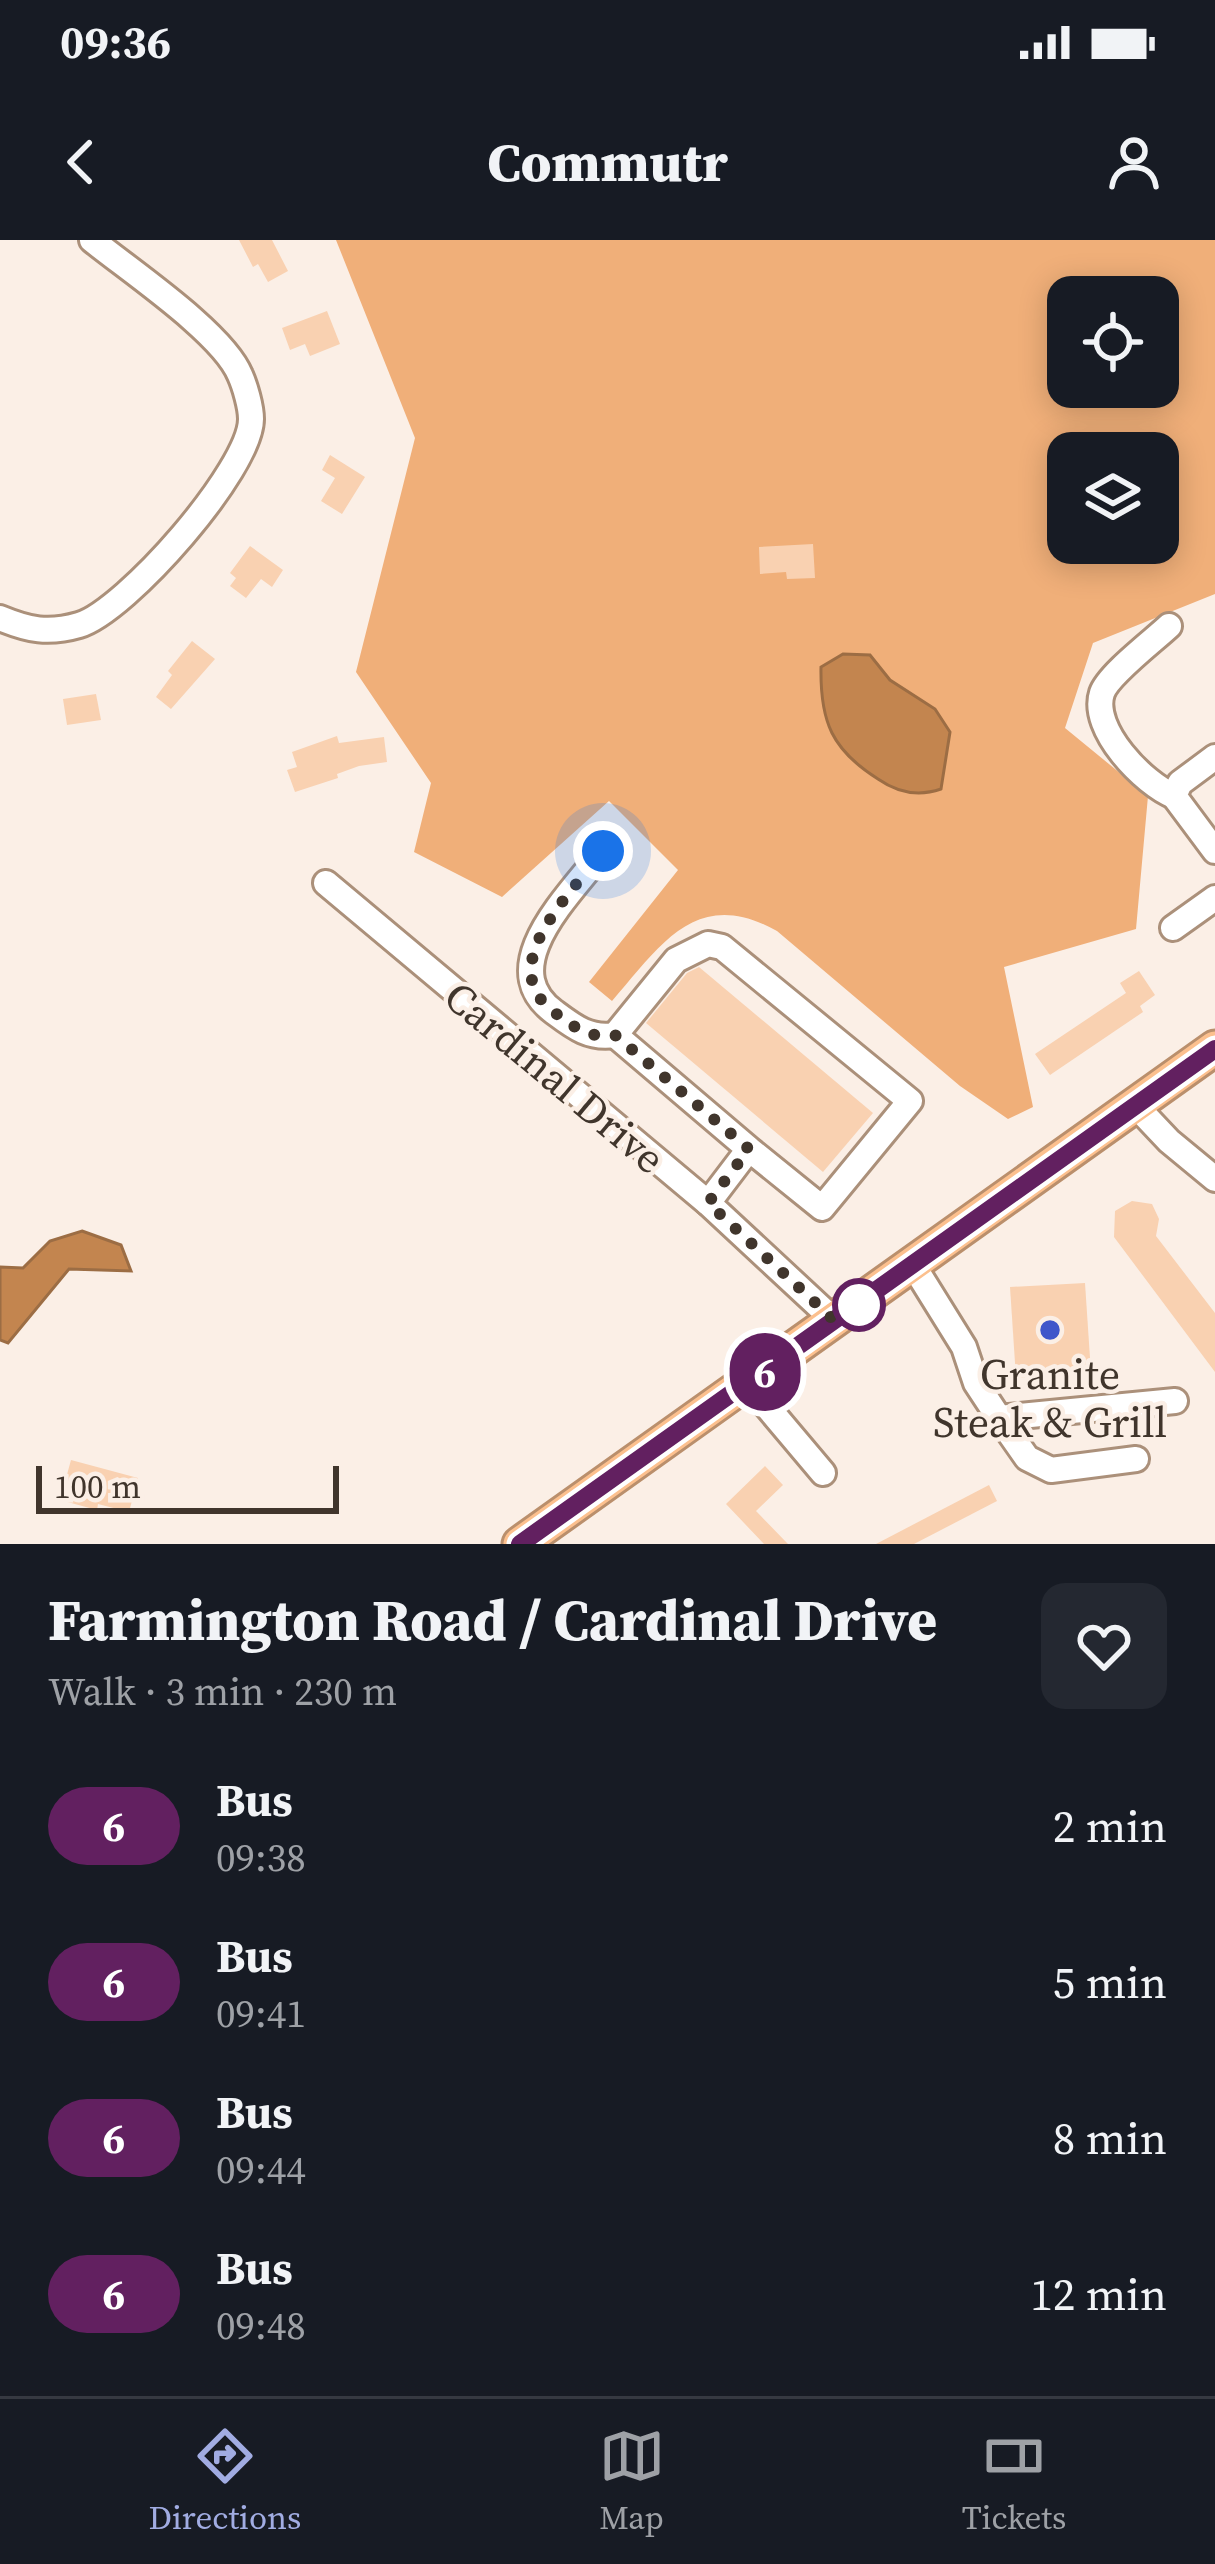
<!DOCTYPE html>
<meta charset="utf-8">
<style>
:root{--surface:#171b24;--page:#242831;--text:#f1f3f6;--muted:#9ea1a6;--line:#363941;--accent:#a1ace2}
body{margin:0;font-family:"Source Serif 4",serif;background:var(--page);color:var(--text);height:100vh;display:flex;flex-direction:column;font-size:45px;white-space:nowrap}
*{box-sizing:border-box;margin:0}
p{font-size:39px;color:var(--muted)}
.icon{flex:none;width:66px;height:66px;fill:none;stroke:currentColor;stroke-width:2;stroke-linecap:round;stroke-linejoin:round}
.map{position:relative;height:1304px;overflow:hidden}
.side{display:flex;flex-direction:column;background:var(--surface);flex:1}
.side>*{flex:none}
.badge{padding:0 24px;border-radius:39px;font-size:42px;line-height:78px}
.tools{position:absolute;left:1047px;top:36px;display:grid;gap:24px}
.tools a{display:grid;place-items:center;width:132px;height:132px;border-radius:24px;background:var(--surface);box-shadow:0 6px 30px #0003;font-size:60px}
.scale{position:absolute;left:36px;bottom:30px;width:303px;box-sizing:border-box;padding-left:12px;border:6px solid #40352c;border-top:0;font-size:33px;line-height:42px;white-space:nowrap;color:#40352c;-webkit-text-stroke:9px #fbefe6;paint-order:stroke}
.you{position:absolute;width:60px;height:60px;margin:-30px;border:9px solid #fff;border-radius:50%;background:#1a73e8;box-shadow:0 0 0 18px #1a73e833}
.map>.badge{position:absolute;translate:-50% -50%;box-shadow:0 0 0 6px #fff}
.round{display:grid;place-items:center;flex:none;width:126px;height:126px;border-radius:24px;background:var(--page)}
.summary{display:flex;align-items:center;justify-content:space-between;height:204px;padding:0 48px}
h1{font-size:57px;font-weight:800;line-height:90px}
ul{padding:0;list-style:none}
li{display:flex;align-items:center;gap:36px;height:156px;padding:0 48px}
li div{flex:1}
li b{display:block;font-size:45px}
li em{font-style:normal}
li .badge{min-width:132px;font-weight:700;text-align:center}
.status{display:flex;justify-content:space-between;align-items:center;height:84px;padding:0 60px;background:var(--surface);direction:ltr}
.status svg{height:33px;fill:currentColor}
header{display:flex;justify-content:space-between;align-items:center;height:156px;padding:0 48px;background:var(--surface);font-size:54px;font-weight:800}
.tab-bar{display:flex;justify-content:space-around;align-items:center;height:168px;border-top:3px solid var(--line);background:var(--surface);font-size:33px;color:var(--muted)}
.tab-bar a{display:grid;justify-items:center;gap:6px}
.tab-bar .on{color:var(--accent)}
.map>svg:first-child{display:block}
.forest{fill:#f0af79;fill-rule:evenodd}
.water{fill:#c3854f;stroke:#9c6d44;stroke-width:3}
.building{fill:#f9d1b1}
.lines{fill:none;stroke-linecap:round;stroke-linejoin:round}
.minor-casing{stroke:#ab907a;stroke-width:30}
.highway-casing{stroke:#ba8f6c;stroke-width:39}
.minor{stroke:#fff;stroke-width:24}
.highway{stroke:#fcc08e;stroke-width:33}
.line-casing{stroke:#fff;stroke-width:27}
.line{stroke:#622060;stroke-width:18}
.walk{stroke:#40352c;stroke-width:12;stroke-dasharray:0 21.6}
.stop-dot{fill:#fff;stroke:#622060;stroke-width:6}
.poi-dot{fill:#4056ca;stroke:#fbefe6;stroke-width:4.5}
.labels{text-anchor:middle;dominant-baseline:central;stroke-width:9;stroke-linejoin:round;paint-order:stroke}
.street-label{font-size:42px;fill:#40352c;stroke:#fbefe6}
.poi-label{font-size:42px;fill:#40352c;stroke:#fbefe6}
</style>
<div class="status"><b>09:36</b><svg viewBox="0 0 49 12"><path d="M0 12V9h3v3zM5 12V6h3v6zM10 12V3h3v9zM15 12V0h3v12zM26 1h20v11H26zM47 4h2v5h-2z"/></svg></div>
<header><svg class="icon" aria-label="back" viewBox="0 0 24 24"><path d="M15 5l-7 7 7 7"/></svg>Commutr<svg class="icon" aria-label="person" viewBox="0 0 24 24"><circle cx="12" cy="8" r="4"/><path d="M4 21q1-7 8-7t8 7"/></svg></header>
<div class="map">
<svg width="1215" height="1304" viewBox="0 0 1215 1304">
<rect width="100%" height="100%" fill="#fbefe6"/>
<path class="forest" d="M336 0H1215V354L1093 403 1065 488 1148 556 1136 689 1004 727 1033 867 1008 879 960 846 777 691C696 646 661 705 612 761L589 742 678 630 609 561 502 657 414 612 431 543 356 432 415 198ZM1068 57H1158V147H1068ZM1068 213H1158V303H1068Z"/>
<g class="water">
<path d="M843 414 870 415 890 440 935 469 950 492 941 549C918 557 898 553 878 539 832 510 820 482 821 427Z"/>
<path d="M82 991 121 1005 131 1031 69 1029 8 1103 0 1100V1027L23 1028 50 1001Z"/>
</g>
<g class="building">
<path d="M239 0H272L288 31 268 42 258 24 253 27Z"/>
<path d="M327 71 340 104 310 116 305 104 290 110 282 88Z"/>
<path d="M330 215 365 237 342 274 321 261 335 238 322 230Z"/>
<path d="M813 304 815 338 787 339 786 332 760 334 759 307Z"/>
<path d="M250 306 283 330 272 347 261 339 246 358 230 346 236 338 230 333Z"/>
<path d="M192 401 215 419 171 469 156 457 172 435 168 431Z"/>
<path d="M96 454 101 480 67 485 63 459Z"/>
<path d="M337 496 339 503 384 497 387 522 359 526 337 534 338 538 295 552 287 530 297 527 292 512Z"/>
<path d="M699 727 873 873 823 932 646 783 687 733Z"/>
<path d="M1139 731 1155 755 1140 766 1143 772 1050 835 1035 814 1126 753 1120 743Z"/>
<path d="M1132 961 1152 964 1159 979 1156 996 1215 1073V1132L1114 997 1115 971Z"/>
<path d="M1085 1043 1091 1133 1016 1138 1010 1047Z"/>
<path d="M71 1220 138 1238 129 1272 98 1264 97 1270 60 1260Z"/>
<path d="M765 1226 783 1245 756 1271 788 1304H764L726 1264Z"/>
<path d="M989 1245 997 1261 914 1304H876Z"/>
</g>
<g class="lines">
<g class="minor-casing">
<g id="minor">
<path d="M0 378C29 390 48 394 79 385 126 371 251 229 251 179 251 167 245 146 240 135 223 93 129 30 92 0"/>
<path d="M1169 386C1153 401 1108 435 1102 453 1090 489 1144 544 1174 556"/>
<path d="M1215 517 1180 543 1174 556 1215 611"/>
<path d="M603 611C572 653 492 726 554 772 574 787 589 799 615 795"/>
<path d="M326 643 708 963 836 1082"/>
<path d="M1173 688 1215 658"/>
<path d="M1135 865 1169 901 1215 939"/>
<path d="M708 963 749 909 615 795 676 720 708 704 722 707 910 861 822 968 749 909"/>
<path d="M913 1025 964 1107 976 1143 999 1178 1175 1161"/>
<path d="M748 1144 823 1233"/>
<path d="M999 1178 1027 1218 1051 1230 1136 1219"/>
</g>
</g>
<g class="highway-casing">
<path id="highway" d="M520 1304 1215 808"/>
</g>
<use href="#minor" class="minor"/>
<use href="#highway" class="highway"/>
</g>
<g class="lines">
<g class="line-casing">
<path id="line" d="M520 1304 1215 809"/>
</g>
<use href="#line" class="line"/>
<path class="walk" d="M603 611C572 653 492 726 554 772 574 787 589 799 615 795L749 909 708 963 836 1082 859 1065"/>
</g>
<circle class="stop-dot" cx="859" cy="1065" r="24"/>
<circle class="poi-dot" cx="1050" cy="1090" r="12"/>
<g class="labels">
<g class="street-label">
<text transform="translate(555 837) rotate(40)">Cardinal Drive</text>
</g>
<g class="poi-label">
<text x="1050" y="1134">Granite<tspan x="1050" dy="48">Steak &amp; Grill</tspan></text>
</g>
</g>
</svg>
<div class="tools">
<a><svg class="icon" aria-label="locate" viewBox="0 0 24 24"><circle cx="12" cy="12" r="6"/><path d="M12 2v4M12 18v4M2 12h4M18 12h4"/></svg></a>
<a><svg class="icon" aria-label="layers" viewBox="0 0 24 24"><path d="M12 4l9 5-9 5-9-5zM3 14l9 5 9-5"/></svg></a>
</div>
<div class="scale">100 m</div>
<div class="you" style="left:603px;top:611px"></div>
<b class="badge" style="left:765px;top:1132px;background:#622060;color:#fff">6</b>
</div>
<section class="side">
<div class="summary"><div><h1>Farmington Road / Cardinal Drive</h1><p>Walk · 3 min · 230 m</p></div><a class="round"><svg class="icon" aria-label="heart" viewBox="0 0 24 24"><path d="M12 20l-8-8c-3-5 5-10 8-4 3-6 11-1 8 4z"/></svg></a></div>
<ul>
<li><span class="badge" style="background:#622060;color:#fff">6</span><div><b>Bus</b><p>09:38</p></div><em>2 min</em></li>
<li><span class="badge" style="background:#622060;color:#fff">6</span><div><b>Bus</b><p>09:41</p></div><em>5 min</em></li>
<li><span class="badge" style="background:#622060;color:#fff">6</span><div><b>Bus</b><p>09:44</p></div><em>8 min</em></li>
<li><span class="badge" style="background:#622060;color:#fff">6</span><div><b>Bus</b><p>09:48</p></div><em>12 min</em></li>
</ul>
</section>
<nav class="tab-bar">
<a class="on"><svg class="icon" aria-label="directions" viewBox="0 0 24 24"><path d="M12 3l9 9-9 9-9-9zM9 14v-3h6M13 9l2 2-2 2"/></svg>Directions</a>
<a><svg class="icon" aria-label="map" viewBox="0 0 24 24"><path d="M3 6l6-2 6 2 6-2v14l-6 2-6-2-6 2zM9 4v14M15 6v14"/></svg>Map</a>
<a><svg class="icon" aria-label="tickets" viewBox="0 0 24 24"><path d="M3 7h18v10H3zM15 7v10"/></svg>Tickets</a>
</nav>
